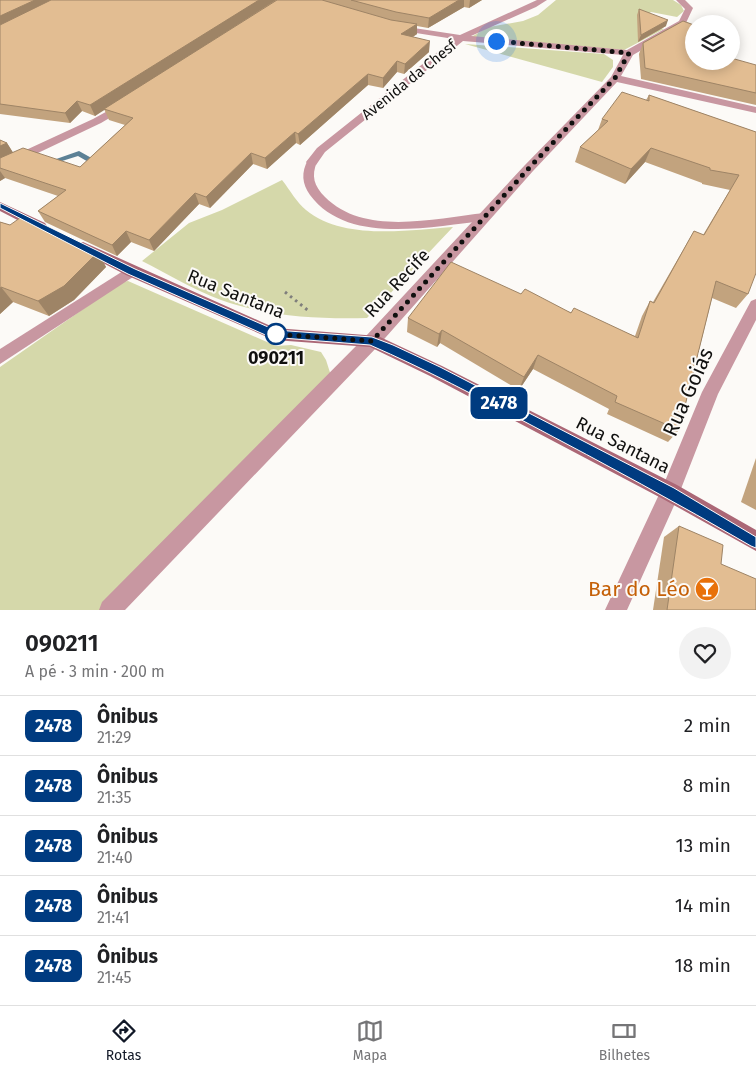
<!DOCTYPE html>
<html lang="pt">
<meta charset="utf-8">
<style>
:root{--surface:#fff;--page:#f2f2f2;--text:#202124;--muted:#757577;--line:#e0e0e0;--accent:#111827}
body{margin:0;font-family:"Fira Sans",sans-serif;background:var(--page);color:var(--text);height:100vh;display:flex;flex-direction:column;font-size:19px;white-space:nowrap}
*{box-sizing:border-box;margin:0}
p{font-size:16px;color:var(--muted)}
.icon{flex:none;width:28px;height:28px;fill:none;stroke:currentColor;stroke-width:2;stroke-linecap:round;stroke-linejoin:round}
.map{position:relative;height:610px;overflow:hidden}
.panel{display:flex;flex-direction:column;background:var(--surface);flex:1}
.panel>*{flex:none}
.badge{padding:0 10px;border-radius:8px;font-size:18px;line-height:32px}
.fabs{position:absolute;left:685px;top:15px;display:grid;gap:10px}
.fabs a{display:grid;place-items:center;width:55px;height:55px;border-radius:50%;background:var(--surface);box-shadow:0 2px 12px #0003;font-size:25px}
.you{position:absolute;width:25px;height:25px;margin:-12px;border:4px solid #fff;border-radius:50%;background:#1a73e8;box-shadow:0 0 0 8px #1a73e833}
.map>.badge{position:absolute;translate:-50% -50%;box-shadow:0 0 0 2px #fff}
.round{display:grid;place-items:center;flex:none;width:52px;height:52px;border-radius:26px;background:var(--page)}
.head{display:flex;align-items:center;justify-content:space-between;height:85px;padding:0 25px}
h1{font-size:24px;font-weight:600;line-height:38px}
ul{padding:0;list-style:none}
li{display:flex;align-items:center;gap:15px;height:60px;padding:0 25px;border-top:1px solid var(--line)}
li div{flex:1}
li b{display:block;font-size:19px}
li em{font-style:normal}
li .badge{min-width:55px;font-weight:700;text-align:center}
.tab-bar{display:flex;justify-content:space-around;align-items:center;height:70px;border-top:1px solid var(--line);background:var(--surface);font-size:14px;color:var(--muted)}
.tab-bar a{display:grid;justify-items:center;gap:2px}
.tab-bar .selected{color:var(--accent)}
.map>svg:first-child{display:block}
.green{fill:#d5d8aa}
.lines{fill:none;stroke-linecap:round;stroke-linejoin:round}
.stream{fill:#5c8196;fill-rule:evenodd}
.path{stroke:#7f7e7c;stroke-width:3;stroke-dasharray:2.5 4;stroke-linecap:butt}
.lane{fill:#c897a1;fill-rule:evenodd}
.street{fill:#c897a1;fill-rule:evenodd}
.secondary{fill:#ab6776;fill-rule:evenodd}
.wall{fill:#c2a37e}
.shaded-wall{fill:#9e8466}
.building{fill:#e2bd92;stroke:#9e8466}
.line{fill:#003b80;stroke:#fff}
.walk{stroke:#10100f;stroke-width:5;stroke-dasharray:0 9}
.stop-dot{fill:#fff;stroke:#003b80;stroke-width:2.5}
.labels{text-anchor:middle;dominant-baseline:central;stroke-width:4;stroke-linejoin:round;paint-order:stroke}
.far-street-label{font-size:15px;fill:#10100f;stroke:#fcfaf7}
.street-label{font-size:18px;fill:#10100f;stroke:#fcfaf7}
.stop-label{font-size:18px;font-weight:bold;fill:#10100f;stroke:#fcfaf7}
.near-street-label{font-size:21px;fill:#10100f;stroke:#fcfaf7}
.near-food-label{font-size:21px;fill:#c56008;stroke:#fcfaf7;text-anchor:end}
</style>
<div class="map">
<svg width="756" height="610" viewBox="0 0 756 610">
<rect width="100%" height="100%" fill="#fcfaf7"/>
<g class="green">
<path d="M556 0H673L681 5 684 11 677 17 651 12 639 22 664 29 624 50 471 37 489 27 523 21 538 15Z"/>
<path d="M465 44 604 54 613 60V67L602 82Z"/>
<path d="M282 180C290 190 297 203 306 210 343 241 410 230 453 227L367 318C317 319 269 317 221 300 194 290 168 274 142 261L189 223 222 210Z"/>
<path d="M128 281 276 346 291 345 321 352 326 360 333 382 110 610H0V367L122 282Z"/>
</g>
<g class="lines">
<path class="stream" d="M79 151 104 165 100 167H97L78 156 46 166 42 164Z"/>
<path class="path" d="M285 292 310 312"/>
<path class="lane" d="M312 159 317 162C311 176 314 186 325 197 365 237 435 218 485 213L491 217 485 221C431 226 348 246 310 195 302 184 301 172 308 160Z"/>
<g class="street">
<path d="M537 0H547L536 7 471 36 627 50 679 21 685 9 676 0H685L693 8 685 25 633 55 621 76 756 107V113L617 82 533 171 378 346 125 610H99L102 602 366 336 525 165 611 77 623 55 463 41 325 152 316 165H308L306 162 317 148 454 39 397 30 393 27 394 25 460 35Z"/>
<path d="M124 102 129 105 128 107 101 123 0 171V162L93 119Z"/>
<path d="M131 266 136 267 138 271 136 275 0 364V349Z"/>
<path d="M756 299V320L718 394 677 499 627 610H605L663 486 702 392 751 301Z"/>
</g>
<g class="secondary">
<path d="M0 202 45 223 47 226 45 229H35L0 211Z"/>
<path d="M83 242 275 328 378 336 442 366 677 485 756 530V551L663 499 430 376 370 347 274 340 126 275 78 250 76 247 78 244Z"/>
</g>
</g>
<g class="wall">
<path d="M0 0H482L469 8 464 7 428 28 417 26V34L413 37 429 52 404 74 397 72 383 88 368 85 300 145 296 143 267 169 253 164 210 208 199 204 154 251 131 242 117 256 45 222 38 211 58 196 5 178 0 181V140L7 143 13 153 80 167 125 125 109 120 104 109 95 116 82 111 70 123 0 114Z"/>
<path d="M639 9 666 26 638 42 637 15Z"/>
<path d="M643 43 694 61 756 65V105L641 79 639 54Z"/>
<path d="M649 95 756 132 748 294 736 308 712 298 679 430 668 442 607 414 609 409 533 369 519 390 440 343 437 347 407 332 408 318 521 294 635 336 642 316 650 301 653 302 694 231 703 235 730 190 702 184V183L645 162 625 184 575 162 580 147 598 130 602 119 646 100Z"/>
<path d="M0 222 98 252 106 267 74 300 49 316 13 302 0 314Z"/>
<path d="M756 458V510L741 502Z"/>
<path d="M679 526 721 564 756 610H653L664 537Z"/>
</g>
<g class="shaded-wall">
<path d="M35 0H59L0 29V16Z"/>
<path d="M259 0H276L95 116 90 105Z"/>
<path d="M459 0H464V7L428 28 429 18Z"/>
<path d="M470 0H482L469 8Z"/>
<path d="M668 20 666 26 638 42 641 35Z"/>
<path d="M417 24V34L401 44V34Z"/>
<path d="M736 40 731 48V43Z"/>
<path d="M430 41 429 52 404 74 405 64Z"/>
<path d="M397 61V72L383 88V78Z"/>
<path d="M368 74V85L300 145 298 134Z"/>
<path d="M77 101 82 111 70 123 65 113Z"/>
<path d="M295 132 296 143 267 169 265 158Z"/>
<path d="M7 143 14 154 0 160V146Z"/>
<path d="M651 148 645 162 625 184 631 169Z"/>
<path d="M251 153 253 164 210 208 206 197Z"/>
<path d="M0 171 5 178 0 181Z"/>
<path d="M195 193 199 204 154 251 149 240Z"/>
<path d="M126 231 131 242 117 256 112 245Z"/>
<path d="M98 252 106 267 74 300 49 316 38 301Z"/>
<path d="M1 287 13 302 0 314V289Z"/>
<path d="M442 330 440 343 437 347 439 334Z"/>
<path d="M538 355 533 369 519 390 524 377Z"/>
</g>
<g class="building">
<path d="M0 0H35L0 16Z"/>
<path d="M51 0H259L90 105 77 101 65 113 0 104V25Z"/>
<path d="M277 0H322L391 20 417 24 401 34 430 41 405 64 397 61 383 78 368 74 298 134 295 132 265 158 251 153 206 197 195 193 149 240 126 231 112 245 38 211 66 190 0 168V158L23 148 80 167 133 118 104 109Z"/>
<path d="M351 0H459L429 18 396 12Z"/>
<path d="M639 9 668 20 641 35Z"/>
<path d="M683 21 694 25V61H731V58L756 65V93L645 68 643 43Z"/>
<path d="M731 38 736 40 731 43Z"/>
<path d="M622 92 649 101V95L756 132V273L748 294 716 281 679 430 615 402 617 396 538 355 524 377 442 330 439 334 408 318 451 262 521 294 525 289 571 313 574 308 638 338 650 301 654 303 694 231 704 235 739 175 710 170V168L651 148 631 169 580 147 608 121 602 119Z"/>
<path d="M0 140 7 143 0 146Z"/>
<path d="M24 215 98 252 64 286 38 301 1 287 0 289V222L10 225Z"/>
<path d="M679 526 723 545 721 564 756 579V610H667Z"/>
</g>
<path class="line" d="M0 203 135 269 275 330 372 337 393 345 440 367 674 488 756 537V548L751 546C679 504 605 464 531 425 478 397 425 369 370 345L270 337 128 274 0 208Z"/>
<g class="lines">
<path class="walk" d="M276 334H274L372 341 529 168 615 78 629 53 496 41"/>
</g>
<defs>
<g id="bar-disc" transform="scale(1.25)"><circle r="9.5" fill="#e8710a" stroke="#fcfaf7"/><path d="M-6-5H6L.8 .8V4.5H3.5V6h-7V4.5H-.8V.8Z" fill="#fff"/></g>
</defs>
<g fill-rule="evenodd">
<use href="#bar-disc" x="707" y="589"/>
</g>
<circle class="stop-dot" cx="276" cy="334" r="10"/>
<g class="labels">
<g class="far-street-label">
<text transform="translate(409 80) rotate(-39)">Avenida da Chesf</text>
</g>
<g class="street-label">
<text transform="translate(397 283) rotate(-47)">Rua Recife</text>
<text transform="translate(236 294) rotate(22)">Rua Santana</text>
<text transform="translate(623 445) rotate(27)">Rua Santana</text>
</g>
<g class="stop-label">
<text x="276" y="358">090211</text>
</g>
<g class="near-street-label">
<text transform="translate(688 392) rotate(-66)">Rua Goiás</text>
</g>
<g class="near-food-label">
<text x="690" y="589">Bar do Léo</text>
</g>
</g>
</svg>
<div class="fabs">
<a><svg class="icon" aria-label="layers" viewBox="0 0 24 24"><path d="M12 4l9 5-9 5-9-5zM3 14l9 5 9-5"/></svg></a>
</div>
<div class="you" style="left:496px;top:41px"></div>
<b class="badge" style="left:499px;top:403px;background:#003b80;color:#fff">2478</b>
</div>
<section class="panel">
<div class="head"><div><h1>090211</h1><p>A pé · 3 min · 200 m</p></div><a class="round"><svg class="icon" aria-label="heart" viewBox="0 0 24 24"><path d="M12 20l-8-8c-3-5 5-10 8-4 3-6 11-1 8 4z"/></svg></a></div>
<ul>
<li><span class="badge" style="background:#003b80;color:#fff">2478</span><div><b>Ônibus</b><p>21:29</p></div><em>2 min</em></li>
<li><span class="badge" style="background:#003b80;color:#fff">2478</span><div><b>Ônibus</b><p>21:35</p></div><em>8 min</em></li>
<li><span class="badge" style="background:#003b80;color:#fff">2478</span><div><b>Ônibus</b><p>21:40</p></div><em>13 min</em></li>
<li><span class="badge" style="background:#003b80;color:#fff">2478</span><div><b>Ônibus</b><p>21:41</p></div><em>14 min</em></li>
<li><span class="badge" style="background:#003b80;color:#fff">2478</span><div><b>Ônibus</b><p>21:45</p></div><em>18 min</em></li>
</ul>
</section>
<nav class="tab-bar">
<a class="selected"><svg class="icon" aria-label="directions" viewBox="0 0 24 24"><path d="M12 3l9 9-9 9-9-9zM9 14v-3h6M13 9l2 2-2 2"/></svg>Rotas</a>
<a><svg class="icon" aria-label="map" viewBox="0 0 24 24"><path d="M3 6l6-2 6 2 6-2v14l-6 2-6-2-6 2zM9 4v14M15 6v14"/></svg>Mapa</a>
<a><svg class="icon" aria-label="tickets" viewBox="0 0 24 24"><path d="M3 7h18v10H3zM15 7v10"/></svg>Bilhetes</a>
</nav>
